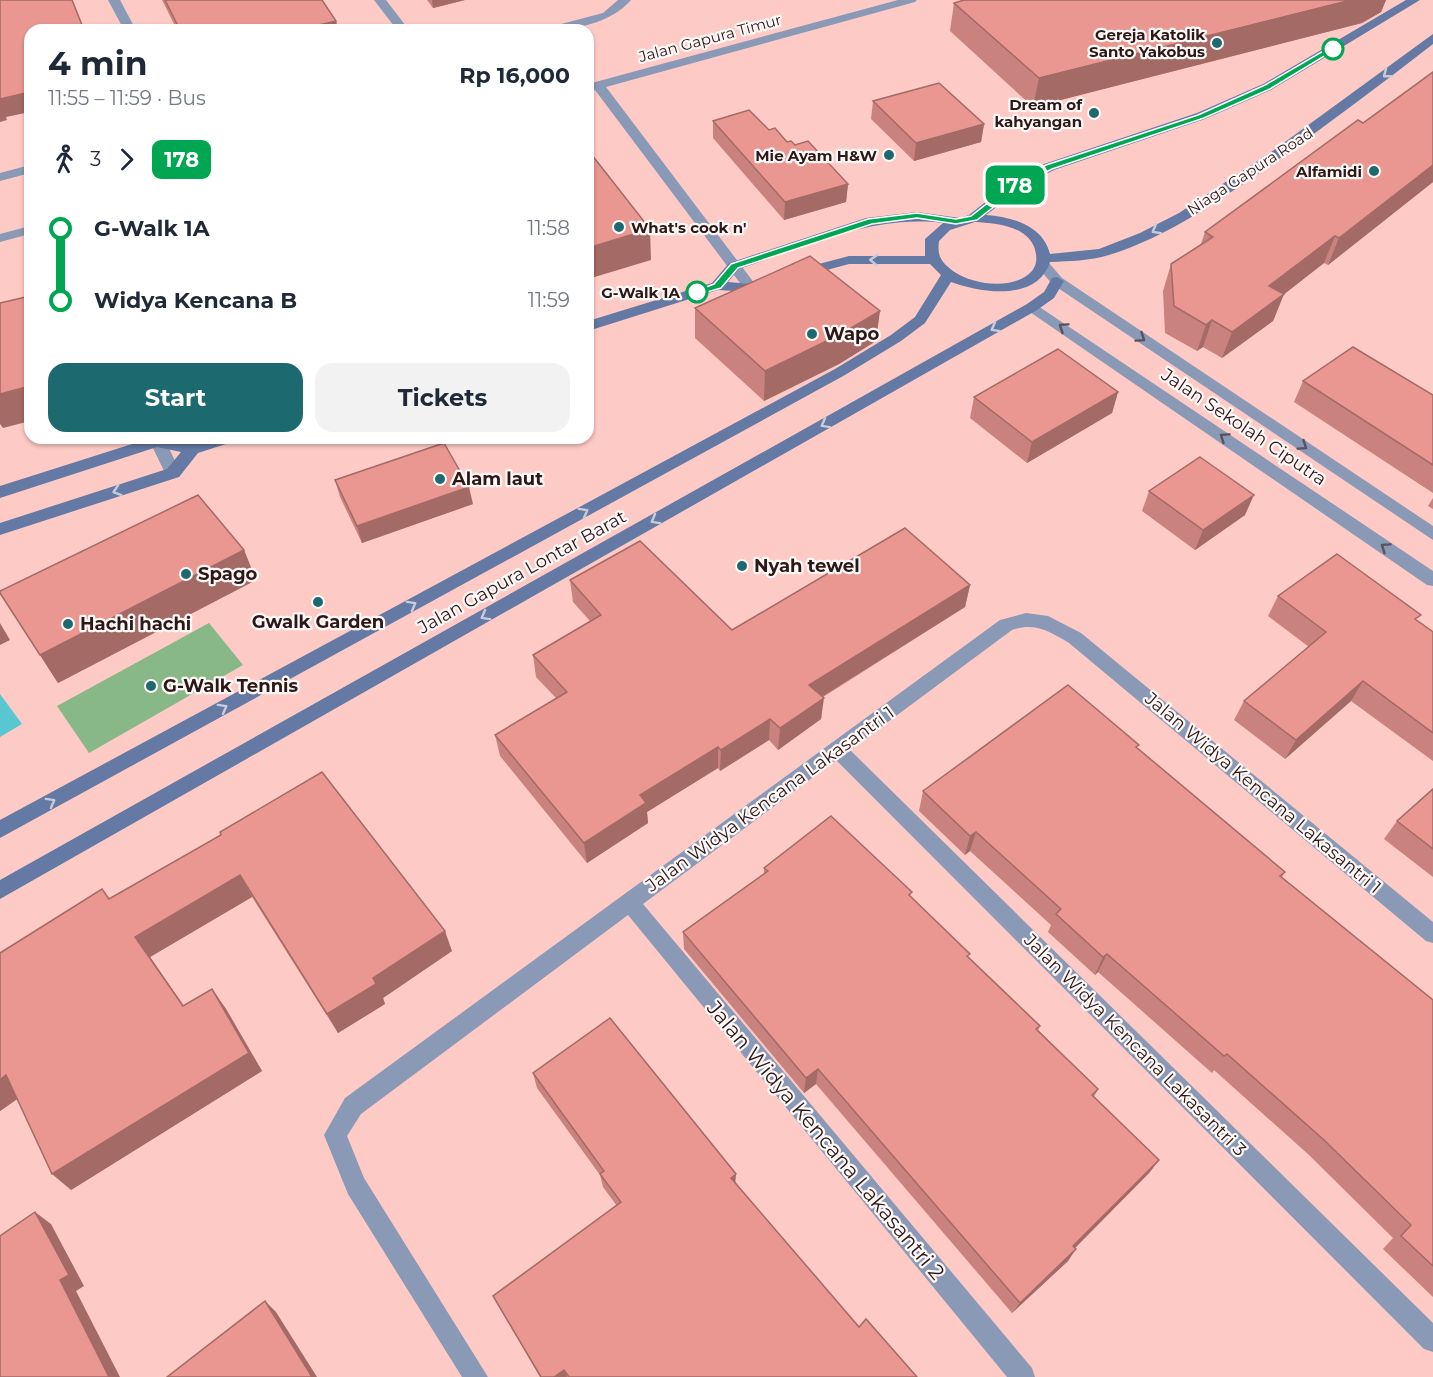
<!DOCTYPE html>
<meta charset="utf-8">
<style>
:root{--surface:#fff;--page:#f2f2f3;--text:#1f2937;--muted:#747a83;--accent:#1d6970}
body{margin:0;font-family:Montserrat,sans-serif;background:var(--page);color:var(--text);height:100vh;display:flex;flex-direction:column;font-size:22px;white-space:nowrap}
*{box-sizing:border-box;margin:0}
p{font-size:20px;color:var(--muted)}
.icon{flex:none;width:33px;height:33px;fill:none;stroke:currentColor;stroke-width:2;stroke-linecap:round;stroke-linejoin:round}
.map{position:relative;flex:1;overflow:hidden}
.panel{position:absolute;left:24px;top:24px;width:570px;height:420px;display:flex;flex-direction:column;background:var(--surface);border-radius:18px;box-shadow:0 2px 4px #0004}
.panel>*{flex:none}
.badge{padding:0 12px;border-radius:9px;font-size:21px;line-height:39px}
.map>.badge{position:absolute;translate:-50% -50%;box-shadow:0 0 0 3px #fff}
.legs{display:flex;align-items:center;gap:9px;height:66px;padding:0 24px;font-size:20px}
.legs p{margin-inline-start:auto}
.headline{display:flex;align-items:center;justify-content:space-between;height:102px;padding:0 24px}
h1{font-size:33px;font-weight:700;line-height:45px}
.action{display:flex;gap:12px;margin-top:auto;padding:12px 24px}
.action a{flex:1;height:69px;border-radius:18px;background:var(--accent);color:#fff;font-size:24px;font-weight:700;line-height:69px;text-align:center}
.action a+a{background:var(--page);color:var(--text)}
ul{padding:0 24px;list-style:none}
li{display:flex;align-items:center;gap:21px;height:72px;font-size:22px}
li i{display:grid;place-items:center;width:9px;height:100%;margin:0 8px;background:currentColor}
li i::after{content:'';width:15px;height:15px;margin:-8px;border:4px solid;border-radius:50%;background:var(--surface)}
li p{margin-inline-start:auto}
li:first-child i{background:linear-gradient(#0000 50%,currentColor 0)}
li:last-child i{background:linear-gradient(currentColor 50%,#0000 0)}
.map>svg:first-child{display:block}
.green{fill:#88b887}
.water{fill:#58c7d2}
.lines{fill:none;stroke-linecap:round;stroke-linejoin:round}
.lane{fill:#8a99b5;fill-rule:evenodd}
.street{fill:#8a99b5;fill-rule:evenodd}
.secondary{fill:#6479a3;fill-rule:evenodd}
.wall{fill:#c9827d}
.shaded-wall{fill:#a46a66}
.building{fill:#ea9791;stroke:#a46a66;stroke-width:1.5}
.oneway{stroke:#c8ccda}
.oneway2{stroke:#56525e}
.line-1{fill:#00a651;stroke:#fff;stroke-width:1.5}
.poi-dot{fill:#1d6970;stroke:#fef8f7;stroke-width:2}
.stop-1-dot{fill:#fff;stroke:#00a651;stroke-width:3}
.labels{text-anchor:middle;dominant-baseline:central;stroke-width:4.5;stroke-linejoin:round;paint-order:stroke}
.far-poi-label{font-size:15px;font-weight:bold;fill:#2b1817;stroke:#fef8f7;text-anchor:end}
.far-street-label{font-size:15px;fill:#2b1817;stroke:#fef8f7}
.far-stop-label{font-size:15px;font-weight:bold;fill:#2b1817;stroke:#fef8f7;text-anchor:end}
.poi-label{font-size:18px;font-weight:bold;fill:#2b1817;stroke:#fef8f7;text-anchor:start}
.street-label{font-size:18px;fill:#2b1817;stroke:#fef8f7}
.near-street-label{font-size:21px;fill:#2b1817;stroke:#fef8f7}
</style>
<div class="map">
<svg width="1433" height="1377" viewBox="0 0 1433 1377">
<rect width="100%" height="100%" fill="#fecac6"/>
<path class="green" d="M209 623 243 665 89 753 57 706Z"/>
<path class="water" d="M0 694 22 724 0 737Z"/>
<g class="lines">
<path class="lane" d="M148 438H164L181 473 179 477H167Z"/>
<g class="street">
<path d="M108 0H120L136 30H124Z"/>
<path d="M374 0H386L409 30H397Z"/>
<path d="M618 0H631C610 24 574 30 544 30L546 28 603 13Z"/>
<path d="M898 0H917L915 2 606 87 758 288 751 292 746 291 595 90 588 92V84Z"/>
<path d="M30 165V173L0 181V173Z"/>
<path d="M30 226V234L0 242V234Z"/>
<path d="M1044 262 1049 263 1062 278 1433 526V540L1052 284 1037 266Z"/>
<path d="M1032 302 1433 571V586L1427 585 1027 310 1025 307 1027 304Z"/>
<path d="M1026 613 1048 616 1081 633 1433 922V943L1426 941 1069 643C1050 632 1035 622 1012 630L850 750 1433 1323V1352L1424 1349 836 760 643 904 1032 1368 1035 1377H1007L628 915 361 1114 347 1136 364 1178 488 1377H462L348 1194 324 1135 345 1098 1000 620Z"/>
</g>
<g class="secondary">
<path d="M1406 0H1420L1271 90 1205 119 1054 170 1026 184 986 215C1012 217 1043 225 1050 254L1099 249 1140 233 1179 213 1274 150 1433 34V44C1379 86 1324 127 1268 167 1218 201 1167 237 1109 255 1089 261 1070 261 1050 262 1037 302 981 293 951 282L925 323 901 341 845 375 0 838V820L835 369 891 335 915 317 941 275 930 264H849L801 277 794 273 796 270 849 256H925V239L943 223C873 214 805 247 739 269L728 282 751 284 763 281 770 285 768 288 751 292 718 290 588 331V321L712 283 729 263 866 218 917 212 960 218 969 215 1016 178 1044 164 1197 113 1263 84ZM975 222C996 223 1032 226 1036 254 1037 260 1036 266 1032 271 1014 291 973 285 953 271 941 262 937 256 939 241L950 230Z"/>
<path d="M1057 277 1064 281 1054 298 1037 310 0 899V880L1027 304 1044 292 1052 278Z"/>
<path d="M151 438H164L192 443 209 438H234L232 442 198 453 179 477 0 535V523L167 469 181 452 157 447 0 498V486Z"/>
</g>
</g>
<g class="wall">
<path d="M162 0H322L336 21 338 30H177Z"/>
<path d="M427 0H465L433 8Z"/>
<path d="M964 0H1386L1381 12 1362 23 1033 107 950 31 954 3Z"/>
<path d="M1433 72V182L1328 265 1324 263 1284 294 1273 321 1222 358 1203 347 1197 351 1165 333 1163 291 1171 264 1201 244 1205 232 1363 123Z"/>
<path d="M873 101 984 124 981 142 914 161 871 119Z"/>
<path d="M713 121 769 130 787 142 795 145 848 184 846 202 784 220 713 138Z"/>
<path d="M695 308 876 341 839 364 764 401 695 338Z"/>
<path d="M1303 381 1433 395V493L1294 402Z"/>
<path d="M1118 392 1112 413 1027 463 970 418 974 397Z"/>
<path d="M335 480 473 504 362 543 340 497Z"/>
<path d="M1149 491 1245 515 1195 550 1142 511Z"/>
<path d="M1433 498V509L1428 506Z"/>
<path d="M244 550 256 580 58 683 0 593Z"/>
<path d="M570 580 732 630 970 585 965 607 823 697 821 719 778 750 769 740 720 771 718 768 647 812 648 823 587 863 500 756 495 735 556 698 536 677 533 655 590 621 573 602Z"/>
<path d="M1278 596 1417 621 1433 632V761L1351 701 1285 759 1234 720 1244 701 1309 647 1268 616Z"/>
<path d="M1137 748 1285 872 1282 877 1433 1000V1297L1383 1249 1393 1238 1309 1155 1214 1070 1212 1073 1098 972 1095 975 1048 932 1051 925 970 851 965 855 919 811 923 791Z"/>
<path d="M1433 788V877L1384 839 1397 821Z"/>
<path d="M221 835 452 951 383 998 385 1004 338 1033 252 897 150 957 184 1006 212 989 226 1009 262 1071 71 1190 17 1099 0 1111V953L109 899Z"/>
<path d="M764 868 911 897 969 958 1040 1026 1038 1030 1098 1089 1094 1097 1159 1160 1149 1173 1075 1248 1068 1261 1012 1313 816 1084 804 1093 684 949 683 932 764 874Z"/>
<path d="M533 1073 736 1184 859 1327 917 1377H540L493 1296 617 1206 603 1187 600 1175 537 1088Z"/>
</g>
<g class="shaded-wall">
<path d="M432 0H465L433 8Z"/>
<path d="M1351 0H1386L1381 12 1362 23 1033 107 1039 78Z"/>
<path d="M336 21 338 30H298Z"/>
<path d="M30 92V112L6 117 7 120 0 122V99Z"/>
<path d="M984 124 981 142 914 161 916 143Z"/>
<path d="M1433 165V182L1328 265 1339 238Z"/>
<path d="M848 184 846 202 784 220 785 202Z"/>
<path d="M650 229 651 260 588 279V248Z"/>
<path d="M1335 236 1324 263 1278 299 1284 294 1273 321 1222 358 1232 332 1269 286Z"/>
<path d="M880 311 876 341 839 364 764 401 765 371Z"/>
<path d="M1212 320 1203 347 1197 351 1206 325Z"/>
<path d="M30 386V421L3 428 0 424V394Z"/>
<path d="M1118 392 1112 413 1027 463 1032 442Z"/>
<path d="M469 487 473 504 362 543 357 526Z"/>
<path d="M1254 495 1245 515 1195 550 1203 530Z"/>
<path d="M244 550 256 580 58 683 40 655Z"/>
<path d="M970 585 965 607 807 706 809 685Z"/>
<path d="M0 623 10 640 0 645Z"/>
<path d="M1363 681 1351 701 1285 759 1296 740Z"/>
<path d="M824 698 821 719 778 750 780 728Z"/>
<path d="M770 719 769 740 720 771 721 750Z"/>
<path d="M718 747V768L647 812 648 823 587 863 584 843 640 795Z"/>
<path d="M976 832 970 851 965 855 970 836Z"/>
<path d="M240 875 252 897 150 957 197 1026 135 937Z"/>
<path d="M445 931 452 951 383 998 385 1004 338 1033 327 1014 373 978Z"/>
<path d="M1107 954 1098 972 1095 975 1103 957Z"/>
<path d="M212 989 226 1009 262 1071 71 1190 52 1174Z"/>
<path d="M818 1069 816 1084 804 1093 806 1078Z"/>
<path d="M6 1075 26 1093 0 1111V1080Z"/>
<path d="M1159 1160 1149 1173 1065 1258 1073 1246Z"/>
<path d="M736 1174 735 1187 731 1178Z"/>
<path d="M35 1212 51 1224 84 1286 76 1291 120 1377H109L60 1280Z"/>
<path d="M1076 1249 1068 1261 1012 1313 1020 1303Z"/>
<path d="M265 1301 276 1312 317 1377H312Z"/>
<path d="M564 1370 567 1377H554Z"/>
</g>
<g class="building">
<path d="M0 0H72L84 30H30V92L0 99Z"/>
<path d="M165 0H322L336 21 298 30H180Z"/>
<path d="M964 0H1351L1039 78 954 3Z"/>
<path d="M1433 72V165L1339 238 1335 236 1269 286 1284 294 1232 332 1212 320 1206 325 1174 306 1171 264 1213 237 1205 232 1358 120 1363 123Z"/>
<path d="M939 83 984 124 916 143 873 101Z"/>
<path d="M749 110 769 130 775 128 787 142 791 141 795 145 808 141 848 184 785 202 713 121Z"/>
<path d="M588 150 650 229 588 248Z"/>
<path d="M810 256 880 311 841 334 765 371 695 308Z"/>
<path d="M30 296V386L0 394V303Z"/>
<path d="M1353 347 1433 395V465L1303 381Z"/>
<path d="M1058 349 1118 392 1032 442 974 397Z"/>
<path d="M444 443 469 487 357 526 335 480Z"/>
<path d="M1200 457 1254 495 1203 530 1149 491Z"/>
<path d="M198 495 244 550 40 655 0 593V591Z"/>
<path d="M905 528 970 585 809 685 824 698 780 728 770 719 721 750 718 747 640 795 646 803 584 843 495 735 567 692 533 655 601 615 570 580 640 541 732 630Z"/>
<path d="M1337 554 1421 615 1415 619 1433 632V733L1363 681 1296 740 1244 701 1326 632 1278 596Z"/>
<path d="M1068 685 1139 745 1136 747 1285 872 1280 876 1433 1000V1266L1401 1236 1411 1225 1324 1140 1227 1054 1224 1056 1107 954 1103 957 1056 914 1061 909 976 832 970 836 923 791Z"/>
<path d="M322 772 445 931 373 978 376 984 327 1014 240 875 135 937 183 1006 212 989 249 1053 52 1174 6 1075 0 1080V953L102 889 109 899 221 835 220 832Z"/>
<path d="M1433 789V849L1397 821Z"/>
<path d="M831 816 912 892 909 895 970 954 967 956 1040 1026 1036 1029 1098 1089 1092 1095 1159 1160 1073 1246 1076 1249 1020 1303 818 1069 806 1078 683 932 768 871 764 868Z"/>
<path d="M610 1018 736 1174 731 1178 859 1327 866 1319 917 1377H569L564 1370 554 1377H541L493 1296 621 1202 600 1174 604 1171 533 1073Z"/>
<path d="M35 1212 69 1275 60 1280 109 1377H0V1236Z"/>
<path d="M265 1301 312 1377H167Z"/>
</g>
<defs><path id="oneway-chevron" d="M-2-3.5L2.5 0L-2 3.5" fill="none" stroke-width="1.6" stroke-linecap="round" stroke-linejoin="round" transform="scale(1.5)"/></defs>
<g class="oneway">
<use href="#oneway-chevron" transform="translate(1387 74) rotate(142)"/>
<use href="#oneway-chevron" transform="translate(1156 230) rotate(151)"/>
<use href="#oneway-chevron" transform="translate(874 260) rotate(-177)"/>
<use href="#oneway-chevron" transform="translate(995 328) rotate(151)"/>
<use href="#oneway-chevron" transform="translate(825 424) rotate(151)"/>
<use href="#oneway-chevron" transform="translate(117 491) rotate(162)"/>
<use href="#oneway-chevron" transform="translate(584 512) rotate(-29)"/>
<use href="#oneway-chevron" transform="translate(655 520) rotate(151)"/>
<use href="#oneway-chevron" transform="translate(412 605) rotate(-29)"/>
<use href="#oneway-chevron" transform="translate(485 616) rotate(151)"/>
<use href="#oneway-chevron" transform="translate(223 708) rotate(-29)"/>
<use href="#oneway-chevron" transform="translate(51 802) rotate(-29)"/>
</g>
<g class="oneway2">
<use href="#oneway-chevron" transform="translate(1063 327) rotate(-146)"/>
<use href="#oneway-chevron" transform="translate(1141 338) rotate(34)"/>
<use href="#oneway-chevron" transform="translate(1224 437) rotate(-146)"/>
<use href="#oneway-chevron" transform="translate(1303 446) rotate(34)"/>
<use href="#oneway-chevron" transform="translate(1385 547) rotate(-146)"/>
</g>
<path class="line-1" d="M1330 47 1336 49 1270 89 1204 118 1052 169 1024 183 977 220 956 224 917 218 872 224 738 268 721 288 697 295 693 292 714 284 731 264 868 219 917 213 956 219 971 216 1018 179 1046 165 1198 115 1265 85Z"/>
<g class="poi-dot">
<circle cx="1217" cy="43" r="6"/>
<circle cx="1094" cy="113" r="6"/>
<circle cx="889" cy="155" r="6"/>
<circle cx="1374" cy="171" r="6"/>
<circle cx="619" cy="227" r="6"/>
<circle cx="812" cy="334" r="6"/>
<circle cx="440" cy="479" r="6"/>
<circle cx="742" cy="566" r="6"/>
<circle cx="186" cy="574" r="6"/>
<circle cx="318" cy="602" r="6"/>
<circle cx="68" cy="624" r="6"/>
<circle cx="151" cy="686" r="6"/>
</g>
<g class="stop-1-dot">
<circle cx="1333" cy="49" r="10"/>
<circle cx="697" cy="292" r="10"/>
</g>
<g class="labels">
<g class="far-poi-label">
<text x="1205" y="34">Gereja Katolik<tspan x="1205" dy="17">Santo Yakobus</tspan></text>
<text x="1082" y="104">Dream of<tspan x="1082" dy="17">kahyangan</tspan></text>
<text x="877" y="155">Mie Ayam H&amp;W</text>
<text x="1362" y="171">Alfamidi</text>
<text x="631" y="227" text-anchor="start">What's cook n'</text>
</g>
<g class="far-street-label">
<text transform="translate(710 38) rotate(-15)">Jalan Gapura Timur</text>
<text transform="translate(1250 171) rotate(-33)">Niaga Gapura Road</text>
</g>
<g class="far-stop-label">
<text x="680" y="292">G-Walk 1A</text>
</g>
<g class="poi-label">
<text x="824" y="334">Wapo</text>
<text x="452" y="479">Alam laut</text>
<text x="754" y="566">Nyah tewel</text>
<text x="198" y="574">Spago</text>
<text x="318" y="622" text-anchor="middle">Gwalk Garden</text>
<text x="80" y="624">Hachi hachi</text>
<text x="163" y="686">G-Walk Tennis</text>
</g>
<g class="street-label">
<text transform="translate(1244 427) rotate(34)">Jalan Sekolah Ciputra</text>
<text transform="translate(522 572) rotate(-29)">Jalan Gapura Lontar Barat</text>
<text transform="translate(1263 793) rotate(40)">Jalan Widya Kencana Lakasantri 1</text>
<text transform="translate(770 799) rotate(-36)">Jalan Widya Kencana Lakasantri 1</text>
<text transform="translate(1135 1045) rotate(45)">Jalan Widya Kencana Lakasantri 3</text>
</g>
<g class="near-street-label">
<text transform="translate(826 1140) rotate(50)">Jalan Widya Kencana Lakasantri 2</text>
</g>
</g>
</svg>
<b class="badge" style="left:1015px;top:185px;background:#00a651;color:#fff">178</b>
<section class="panel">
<div class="headline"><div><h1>4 min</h1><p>11:55 – 11:59 · Bus</p></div><b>Rp 16,000</b></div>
<div class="legs"><svg class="icon" aria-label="walk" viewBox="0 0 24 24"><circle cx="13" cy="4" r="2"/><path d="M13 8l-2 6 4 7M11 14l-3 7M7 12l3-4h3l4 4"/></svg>3<svg class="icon" aria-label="forward" viewBox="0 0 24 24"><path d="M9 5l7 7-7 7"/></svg><b class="badge" style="background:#00a651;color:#fff">178</b></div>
<ul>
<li><i style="color:#00a651"></i><b>G-Walk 1A</b><p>11:58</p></li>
<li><i style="color:#00a651"></i><b>Widya Kencana B</b><p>11:59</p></li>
</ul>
<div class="action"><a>Start</a><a>Tickets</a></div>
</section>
</div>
